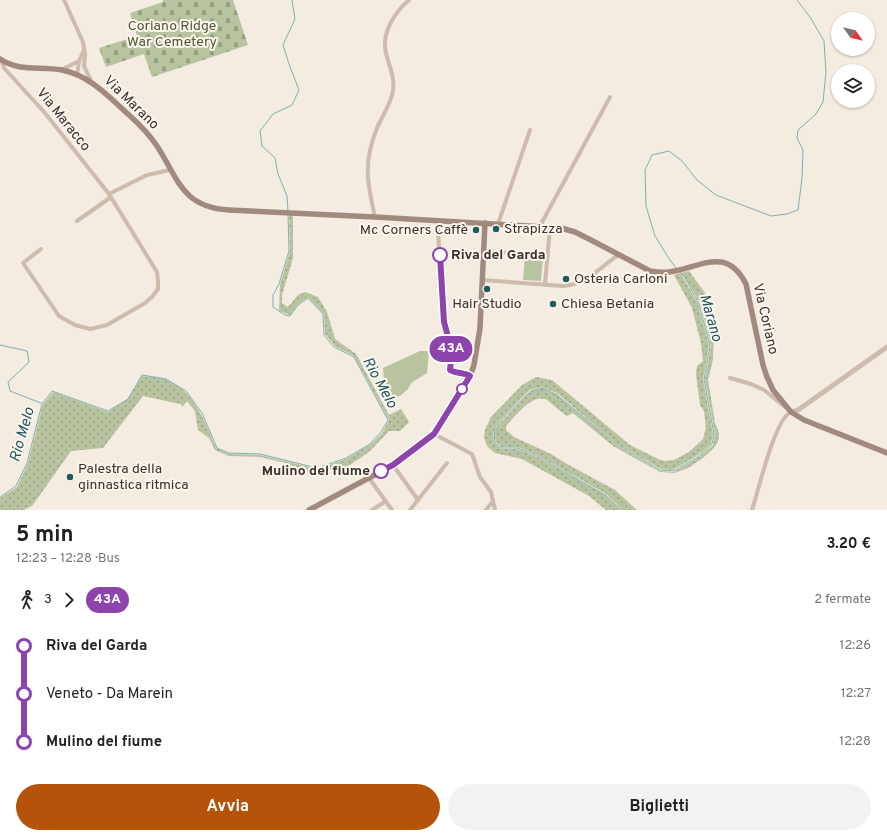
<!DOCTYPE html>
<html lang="it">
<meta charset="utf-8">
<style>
:root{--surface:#fff;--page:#f2f2f2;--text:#202124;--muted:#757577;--accent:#b45309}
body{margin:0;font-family:Overpass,sans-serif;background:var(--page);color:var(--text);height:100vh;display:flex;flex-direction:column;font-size:15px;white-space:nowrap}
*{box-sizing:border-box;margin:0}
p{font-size:13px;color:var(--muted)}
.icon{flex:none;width:22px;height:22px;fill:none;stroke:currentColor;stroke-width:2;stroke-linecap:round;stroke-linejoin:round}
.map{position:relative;height:510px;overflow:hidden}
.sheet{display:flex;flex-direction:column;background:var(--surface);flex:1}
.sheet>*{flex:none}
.badge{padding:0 8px;border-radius:13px;font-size:14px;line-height:26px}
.needle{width:26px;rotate:124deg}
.buttons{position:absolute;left:831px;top:12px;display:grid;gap:8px}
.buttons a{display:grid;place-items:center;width:44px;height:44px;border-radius:50%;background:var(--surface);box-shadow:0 1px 3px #0004;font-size:20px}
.map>.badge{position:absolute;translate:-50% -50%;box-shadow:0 0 0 2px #fff}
.legs{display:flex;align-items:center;gap:6px;height:44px;padding:0 16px;font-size:13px}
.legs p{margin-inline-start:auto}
.head{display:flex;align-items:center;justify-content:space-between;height:68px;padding:0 16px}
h1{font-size:22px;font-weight:700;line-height:30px}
.primary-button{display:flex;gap:8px;margin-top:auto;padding:8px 16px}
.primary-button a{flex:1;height:46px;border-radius:24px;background:var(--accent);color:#fff;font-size:16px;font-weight:700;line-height:46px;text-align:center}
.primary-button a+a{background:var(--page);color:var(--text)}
ul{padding:0 16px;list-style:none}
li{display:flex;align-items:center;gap:14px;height:48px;font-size:15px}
li i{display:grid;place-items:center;width:6px;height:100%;margin:0 5px;background:currentColor}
li i::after{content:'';width:10px;height:10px;margin:-5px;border:3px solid;border-radius:50%;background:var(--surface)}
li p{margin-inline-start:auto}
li:first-child i{background:linear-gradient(#0000 50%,currentColor 0)}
li:last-child i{background:linear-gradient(currentColor 50%,#0000 0)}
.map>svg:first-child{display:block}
.grass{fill:url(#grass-dots)}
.cemetery{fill:url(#cemetery-stones)}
.park{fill:#b8c4a0}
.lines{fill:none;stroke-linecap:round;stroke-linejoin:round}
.stream{stroke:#7fb0b2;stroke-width:1}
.minor{stroke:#cdbbac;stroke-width:4}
.tertiary{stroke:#cdbbac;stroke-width:5}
.secondary{stroke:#a18a7d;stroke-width:5.5}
.line-1-casing{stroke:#fff;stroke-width:9}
.line-1{stroke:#8e44ad;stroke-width:6}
.poi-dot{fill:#1f5a5e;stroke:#fbf5ee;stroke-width:1.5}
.stop-1-dot{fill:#fff;stroke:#8e44ad;stroke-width:2}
.labels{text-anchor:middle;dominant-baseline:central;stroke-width:4;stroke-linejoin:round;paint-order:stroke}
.park-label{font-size:14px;fill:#4a5a2e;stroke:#fbf5ee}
.street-label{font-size:14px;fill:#3b302b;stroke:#fbf5ee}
.poi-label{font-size:14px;fill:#3b302b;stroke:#fbf5ee;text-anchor:start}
.stop-label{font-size:14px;font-weight:bold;fill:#3b302b;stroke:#fbf5ee;text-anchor:start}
.water-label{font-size:15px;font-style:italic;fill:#1f5a5e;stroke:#fbf5ee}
</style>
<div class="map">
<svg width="887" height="510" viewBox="0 0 887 510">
<defs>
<pattern id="grass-dots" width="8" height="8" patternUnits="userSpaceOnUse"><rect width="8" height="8" fill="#b8c4a0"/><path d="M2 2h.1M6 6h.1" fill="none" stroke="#97a083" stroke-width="1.8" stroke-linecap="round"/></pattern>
<pattern id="cemetery-stones" width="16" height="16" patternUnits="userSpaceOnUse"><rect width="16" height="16" fill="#b8c4a0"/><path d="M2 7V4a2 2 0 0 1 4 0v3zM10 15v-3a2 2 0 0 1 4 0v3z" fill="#97a083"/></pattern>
</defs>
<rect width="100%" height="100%" fill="#f4ebe1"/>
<g class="grass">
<path d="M289 215H293V258L282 295V303L288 307 298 295 305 292 318 297 327 312 335 339 356 354 389 415 401 409 409 422 400 431H389L369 452 350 465 317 473 303 471 286 463 260 457 229 456 215 450 209 438 198 430 195 411 187 401 183 406 180 404 143 396 103 448 71 451 32 506 24 510H0V498L17 487 28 463 43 404 53 392 108 412 128 399 142 376C150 377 160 377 167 380 195 392 205 422 216 448L229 454 260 455 317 469 346 459 371 444 382 433 389 420 354 356 335 346 325 334 324 314 308 297 298 304 290 315 279 311 280 285 290 251Z"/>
<path d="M689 271 705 293 714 331 713 360 708 380 715 423 719 433 718 442 714 448 703 458 688 468 674 473 660 472 613 446 573 413 567 416C561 412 551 403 547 400 532 392 515 417 506 426V430L514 437 551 454 567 464 615 490 637 510H623L606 494 537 455 518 447H502L496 442 494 433 502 421 531 391 543 388 557 395 615 444 660 471 674 472 696 459 713 445 715 434 705 379 711 346 700 303 686 279 681 273Z"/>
<path d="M680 273 685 280 698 304 709 346 703 379 713 434 711 444 695 457 673 470 661 469 616 443 558 394 543 387 530 390 500 420 493 433 494 443 502 449H518L537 457 605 495 621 510H606L589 496 522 459 495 453 487 446 484 437 485 430 491 417 522 385 536 377 552 380 630 445 658 459 664 461 674 460 689 452 703 439 706 427 704 411 700 405 696 374 697 366 703 361 701 343 692 308 674 275Z"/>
</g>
<path class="cemetery" d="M163 0H233L248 45 152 77 144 54 106 67 99 48 137 36 130 13 163 2Z"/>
<g class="park">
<path d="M525 256 543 257 541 281 523 280Z"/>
<path d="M420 351H429L427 373 411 383 408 389 400 396 391 399 385 389 383 368Z"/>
</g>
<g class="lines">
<g class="stream">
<path d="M288 211 287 196 278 174 275 158 262 146 260 131 273 114 292 105 299 90 289 64 283 45 295 19 292 0"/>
<path d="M676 268 668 257 655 236 646 206 645 170 652 155 669 151 682 161 697 180 716 195 771 216 787 214 798 210 802 178 803 150 797 138 798 130 816 114 823 102 826 72 824 41 810 17 797 0"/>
<path d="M0 345 27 351 29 362 8 382 10 391 41 403"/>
<path d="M0 497 16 486 27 463 42 404 52 391 108 411 128 399 142 375 166 379 186 391 202 413 217 448 229 453 260 454 317 468 346 458 370 444 381 432 388 420 354 357 334 347 324 335 323 314 308 298 298 305 290 316 285 315 273 307V295L279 284 289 251 288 214"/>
<path d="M622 510 605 495 537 456 518 448H502L495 443 494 433 501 420 531 391 543 388 557 395 615 443 660 470 674 471 696 458 712 444 714 434 704 379 710 346 699 304 686 279 680 272"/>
</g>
<g class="minor">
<path d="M64 0 83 42 85 54 84 66 92 83"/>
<path d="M1 60 4 68 45 113 109 194 157 272 158 281V289L152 297 145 303 107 325 90 329 75 325 59 316 23 263 41 249"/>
<path d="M61 70 79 61 84 50"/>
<path d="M77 74 79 62"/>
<path d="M109 194 147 175 170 170"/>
<path d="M375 217C367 182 363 163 377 128 382 116 391 104 393 91 395 77 389 66 386 53 381 33 395 12 409 0"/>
<path d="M77 221 111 197"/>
<path d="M439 221 438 232 444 322 448 341 451 347 450 368 453 372 466 374 470 376"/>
<path d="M498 224 530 130"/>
<path d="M540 226 610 97"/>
<path d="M483 251 548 256"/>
<path d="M482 280 563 286C585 285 601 267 618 255"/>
<path d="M545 284 550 227"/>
<path d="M730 378 751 384 764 390 785 407"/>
<path d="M434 434 472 454 480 477 491 492 495 510"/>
<path d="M393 465 418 500"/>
<path d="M369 478 392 510"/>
<path d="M372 510 386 501"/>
<path d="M410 510 447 463"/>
<path d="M486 510 493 501"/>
<path d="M752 510C758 492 775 418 791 412"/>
</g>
<path class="tertiary" d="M791 412 798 410 887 347"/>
<g class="secondary">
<path d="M0 59C19 72 40 66 62 70 89 75 109 97 129 115 139 124 149 134 157 146 179 180 182 207 229 210L375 217 561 228 575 232 589 239 650 271C656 272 662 273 669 272 700 268 726 245 746 284L763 365 767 377 773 390 791 412 804 420 887 453"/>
<path d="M309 510 393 465 424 442 437 431 470 376 474 365 480 328 485 223"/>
</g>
</g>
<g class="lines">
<g class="line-1-casing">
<path id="line-1" d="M381 471 393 465 434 434 470 376C464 372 456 374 450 370L452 351 444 322 440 255"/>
</g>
<use href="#line-1" class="line-1"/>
</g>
<g class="poi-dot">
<circle cx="496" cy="229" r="4"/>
<circle cx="476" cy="230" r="4"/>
<circle cx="566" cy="279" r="4"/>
<circle cx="487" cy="289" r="4"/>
<circle cx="553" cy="304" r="4"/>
<circle cx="70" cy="477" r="4"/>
</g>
<g class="stop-1-dot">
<circle cx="440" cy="255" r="7"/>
<circle cx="462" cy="389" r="5"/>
<circle cx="381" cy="471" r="7"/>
</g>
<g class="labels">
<g class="park-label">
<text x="172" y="26">Coriano Ridge<tspan x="172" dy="16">War Cemetery</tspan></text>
</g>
<g class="street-label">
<text transform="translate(131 103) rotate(44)">Via Marano</text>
<text transform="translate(63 120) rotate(51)">Via Maracco</text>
<text transform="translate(765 319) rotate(77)">Via Coriano</text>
</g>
<g class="poi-label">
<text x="504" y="229">Strapizza</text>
<text x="468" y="230" text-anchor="end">Mc Corners Caffè</text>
<text x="574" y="279">Osteria Carloni</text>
<text x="487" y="304" text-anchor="middle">Hair Studio</text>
<text x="561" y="304">Chiesa Betania</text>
<text x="78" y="469">Palestra della<tspan x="78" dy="16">ginnastica ritmica</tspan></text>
</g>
<g class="stop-label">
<text x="451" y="255">Riva del Garda</text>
<text x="370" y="471" text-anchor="end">Mulino del fiume</text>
</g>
<g class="water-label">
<text transform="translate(710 318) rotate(74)">Marano</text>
<text transform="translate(379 383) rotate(61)">Rio Melo</text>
<text transform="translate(23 435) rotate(-74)">Rio Melo</text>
</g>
</g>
</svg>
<div class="buttons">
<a><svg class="needle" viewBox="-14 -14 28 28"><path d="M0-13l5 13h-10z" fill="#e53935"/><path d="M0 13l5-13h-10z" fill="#757577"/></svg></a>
<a><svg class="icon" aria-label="layers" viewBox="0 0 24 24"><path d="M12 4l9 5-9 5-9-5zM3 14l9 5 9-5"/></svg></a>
</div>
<b class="badge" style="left:451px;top:349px;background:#8e44ad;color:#fff">43A</b>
</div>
<section class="sheet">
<div class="head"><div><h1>5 min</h1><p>12:23 – 12:28 · Bus</p></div><b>3.20 €</b></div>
<div class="legs"><svg class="icon" aria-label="walk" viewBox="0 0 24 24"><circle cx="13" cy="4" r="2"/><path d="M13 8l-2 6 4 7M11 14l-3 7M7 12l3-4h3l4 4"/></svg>3<svg class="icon" aria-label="forward" viewBox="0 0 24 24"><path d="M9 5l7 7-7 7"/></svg><b class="badge" style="background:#8e44ad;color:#fff">43A</b><p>2 fermate</p></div>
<ul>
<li><i style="color:#8e44ad"></i><b>Riva del Garda</b><p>12:26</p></li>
<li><i style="color:#8e44ad"></i><span>Veneto - Da Marein</span><p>12:27</p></li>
<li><i style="color:#8e44ad"></i><b>Mulino del fiume</b><p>12:28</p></li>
</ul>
<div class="primary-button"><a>Avvia</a><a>Biglietti</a></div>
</section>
